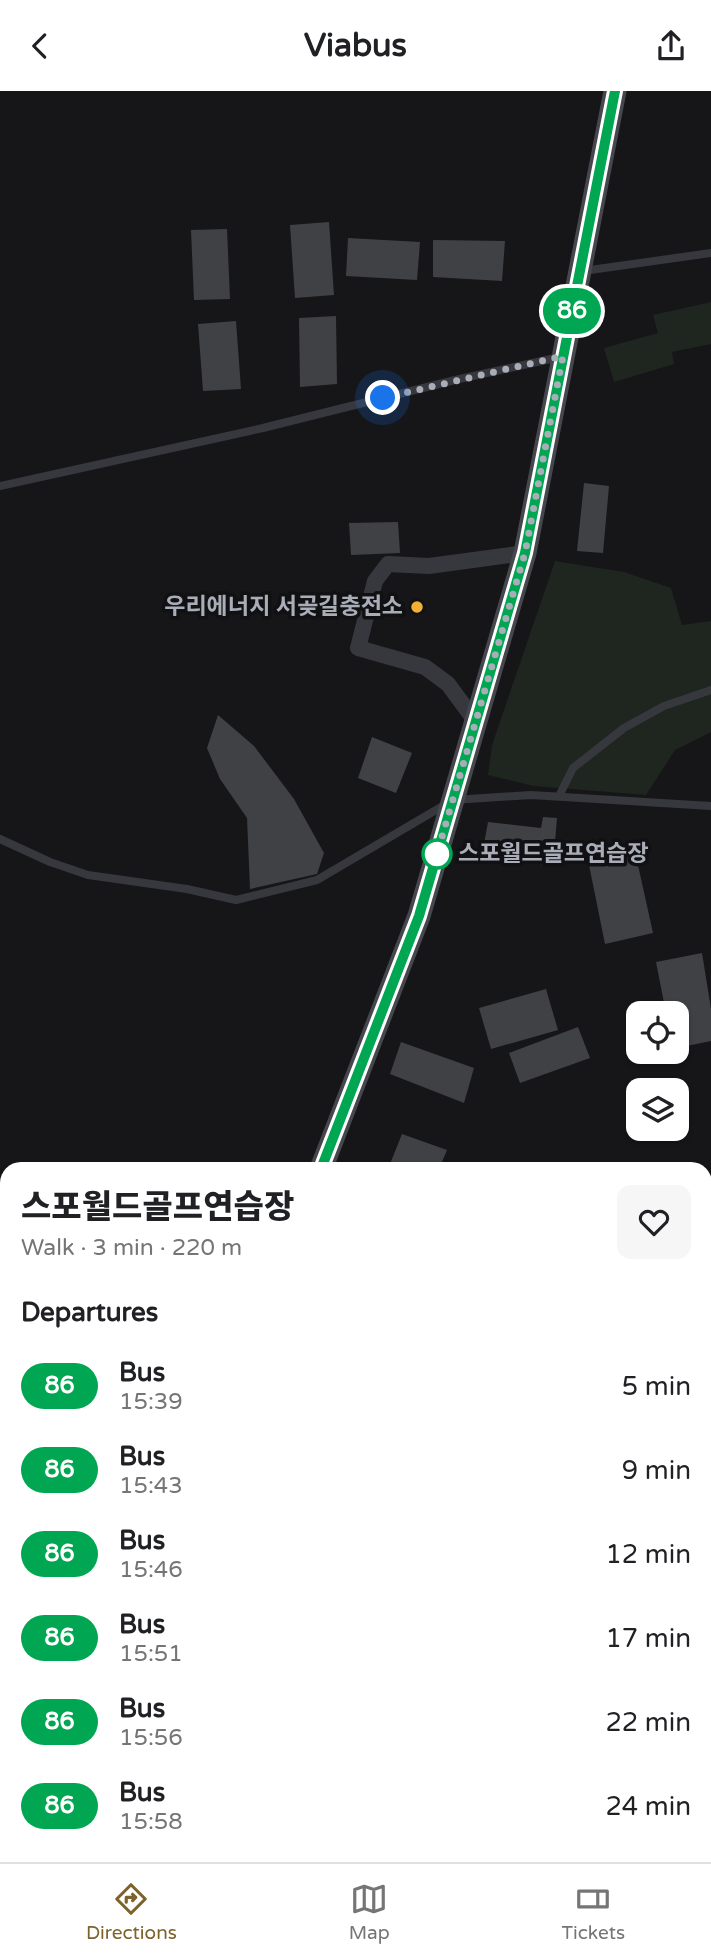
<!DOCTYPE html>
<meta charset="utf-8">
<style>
:root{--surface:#fff;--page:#f6f6f6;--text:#202124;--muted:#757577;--line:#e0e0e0;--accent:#7e622b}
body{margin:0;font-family:"Varela Round","Noto Sans KR",sans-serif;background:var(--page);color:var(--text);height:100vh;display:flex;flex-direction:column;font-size:26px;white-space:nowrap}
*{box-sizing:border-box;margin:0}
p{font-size:23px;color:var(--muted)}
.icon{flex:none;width:38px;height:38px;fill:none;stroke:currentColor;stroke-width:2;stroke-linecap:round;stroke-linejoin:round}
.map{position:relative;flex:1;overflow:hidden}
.panel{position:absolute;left:0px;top:1071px;width:712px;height:700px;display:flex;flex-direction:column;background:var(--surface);border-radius:21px 21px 0 0;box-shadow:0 2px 5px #0004}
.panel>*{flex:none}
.badge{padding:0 14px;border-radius:23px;font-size:24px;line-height:46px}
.buttons{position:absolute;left:626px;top:910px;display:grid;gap:14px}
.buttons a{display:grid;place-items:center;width:63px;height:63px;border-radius:14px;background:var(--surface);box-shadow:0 2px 5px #0004;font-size:35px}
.you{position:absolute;width:35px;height:35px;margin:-18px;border:5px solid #fff;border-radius:50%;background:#1a73e8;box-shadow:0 0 0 10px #1a73e833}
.map>.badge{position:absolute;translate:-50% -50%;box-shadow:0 0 0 4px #fff}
h2{padding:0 21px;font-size:26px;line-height:63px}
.round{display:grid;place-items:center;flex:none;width:74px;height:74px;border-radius:14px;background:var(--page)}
.head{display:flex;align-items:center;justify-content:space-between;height:119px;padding:0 21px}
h1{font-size:33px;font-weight:800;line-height:52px}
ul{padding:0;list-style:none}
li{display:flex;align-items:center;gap:21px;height:84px;padding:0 21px}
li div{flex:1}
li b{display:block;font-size:26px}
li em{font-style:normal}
li .badge{min-width:77px;font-weight:700;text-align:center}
header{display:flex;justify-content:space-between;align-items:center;height:91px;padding:0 21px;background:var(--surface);font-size:32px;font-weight:800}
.tabs{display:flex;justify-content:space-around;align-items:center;height:98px;border-top:2px solid var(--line);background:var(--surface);font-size:19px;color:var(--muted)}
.tabs a{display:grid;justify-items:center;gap:4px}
.tabs .active{color:var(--accent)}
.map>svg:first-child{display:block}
.green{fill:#1e261f}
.building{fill:#404145}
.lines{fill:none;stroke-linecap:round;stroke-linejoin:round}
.service{stroke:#37383d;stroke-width:8}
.minor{stroke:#37383d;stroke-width:16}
.secondary{stroke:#45474d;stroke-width:23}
.line-casing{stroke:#fff;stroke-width:16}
.line{stroke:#00a651;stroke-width:10}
.walk{stroke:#a8adb8;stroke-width:7;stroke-dasharray:0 12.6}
.poi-dot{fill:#f2b134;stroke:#111113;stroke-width:2.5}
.stop-dot{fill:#fff;stroke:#00a651;stroke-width:3.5}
.labels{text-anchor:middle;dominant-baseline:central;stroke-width:7;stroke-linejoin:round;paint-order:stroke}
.poi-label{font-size:23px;font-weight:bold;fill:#a8adb8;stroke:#111113;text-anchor:end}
.stop-label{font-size:23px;font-weight:bold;fill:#a8adb8;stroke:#111113;text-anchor:start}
</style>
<header><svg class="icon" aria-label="back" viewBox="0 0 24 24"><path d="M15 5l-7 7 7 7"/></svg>Viabus<svg class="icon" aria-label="share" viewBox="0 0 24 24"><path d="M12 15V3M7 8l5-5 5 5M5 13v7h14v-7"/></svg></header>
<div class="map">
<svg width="711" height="1771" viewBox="0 0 711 1771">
<rect width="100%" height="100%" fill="#161618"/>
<g class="green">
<path d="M711 211V253L672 261 674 273 614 291 604 257 658 242 653 224Z"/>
<path d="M555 470 624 481 671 497 682 534 711 530V641L675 659 646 704 534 695 488 684 492 654Z"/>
<path d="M2 1381 7 1382V1501L0 1499Z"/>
</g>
<g class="building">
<path d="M329 131 334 204 295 207 290 134Z"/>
<path d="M227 138 230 208 194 209 191 139Z"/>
<path d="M348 147 420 151 417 189 346 185Z"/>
<path d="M433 149 505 150 502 190 433 186Z"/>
<path d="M336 225 337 293 300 296 299 227Z"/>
<path d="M236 230 241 298 203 300 198 233Z"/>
<path d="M584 392 609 395 603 462 577 460Z"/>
<path d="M398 431 400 462 351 464 349 432Z"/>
<path d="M218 624 254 655 294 708 324 762 317 783 250 798 247 727 220 688 207 657Z"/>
<path d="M372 646 412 662 396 702 358 687Z"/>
<path d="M543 726 557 727 553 775 482 764 488 731 541 737Z"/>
<path d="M634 756 653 842 605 853 587 764Z"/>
<path d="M702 862 711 918V950L677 957V922H666L656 871Z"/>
<path d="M546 898 558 939 491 958 479 917Z"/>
<path d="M578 936 590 967 520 992 509 962Z"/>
<path d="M401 951 474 977 464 1012 390 983Z"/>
<path d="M402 1043 447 1059 439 1078H388Z"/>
</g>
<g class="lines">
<g class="service">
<path d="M583 180 711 162"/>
<path d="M0 395 263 337 455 289 560 266"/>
<path d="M559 705 573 677 624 637 664 615 711 599"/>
<path d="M0 748 50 771 88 784 187 798 236 809 317 789 453 709 531 704 711 715"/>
</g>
<path class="minor" d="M476 631 448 593 425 576 358 557 375 490 388 473 429 475 525 462"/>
<g class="secondary">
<path d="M321 1078 419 825 525 462 615 0"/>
<path d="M48 1771 51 1764"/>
<path d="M68 1771 70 1764"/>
</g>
</g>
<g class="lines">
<g class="line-casing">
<path id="line" d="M321 1078 419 825 525 462 615 0"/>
</g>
<use href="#line" class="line"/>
<path class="walk" d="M383 307 563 265 525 462 437 763"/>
</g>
<circle class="poi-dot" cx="417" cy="516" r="7"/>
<circle class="stop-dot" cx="437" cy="763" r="14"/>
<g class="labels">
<g class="poi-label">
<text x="403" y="516">우리에너지 서곶길충전소</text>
</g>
<g class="stop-label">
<text x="458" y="763">스포월드골프연습장</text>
</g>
</g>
</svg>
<div class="buttons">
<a><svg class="icon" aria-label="locate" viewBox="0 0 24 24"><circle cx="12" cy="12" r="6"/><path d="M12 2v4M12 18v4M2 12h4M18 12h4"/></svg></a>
<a><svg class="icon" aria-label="layers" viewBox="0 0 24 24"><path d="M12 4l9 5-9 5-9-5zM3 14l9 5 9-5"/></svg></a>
</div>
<div class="you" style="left:383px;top:307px"></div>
<b class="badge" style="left:572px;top:220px;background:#00a651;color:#fff">86</b>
<section class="panel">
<div class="head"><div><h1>스포월드골프연습장</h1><p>Walk · 3 min · 220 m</p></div><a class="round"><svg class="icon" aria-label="heart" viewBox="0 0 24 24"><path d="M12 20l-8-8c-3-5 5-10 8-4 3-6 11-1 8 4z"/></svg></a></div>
<h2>Departures</h2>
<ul>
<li><span class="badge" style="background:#00a651;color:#fff">86</span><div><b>Bus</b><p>15:39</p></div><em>5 min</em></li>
<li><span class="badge" style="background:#00a651;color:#fff">86</span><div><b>Bus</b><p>15:43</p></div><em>9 min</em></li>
<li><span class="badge" style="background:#00a651;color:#fff">86</span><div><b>Bus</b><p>15:46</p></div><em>12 min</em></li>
<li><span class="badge" style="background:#00a651;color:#fff">86</span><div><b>Bus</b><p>15:51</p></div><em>17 min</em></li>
<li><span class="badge" style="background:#00a651;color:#fff">86</span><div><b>Bus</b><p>15:56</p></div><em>22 min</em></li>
<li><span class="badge" style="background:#00a651;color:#fff">86</span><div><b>Bus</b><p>15:58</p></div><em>24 min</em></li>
</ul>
</section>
</div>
<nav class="tabs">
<a class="active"><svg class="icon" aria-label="directions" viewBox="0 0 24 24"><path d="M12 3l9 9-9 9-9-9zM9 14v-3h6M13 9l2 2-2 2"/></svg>Directions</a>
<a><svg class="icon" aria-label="map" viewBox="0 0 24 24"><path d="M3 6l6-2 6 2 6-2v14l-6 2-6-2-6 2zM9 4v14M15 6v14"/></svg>Map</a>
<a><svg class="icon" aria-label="tickets" viewBox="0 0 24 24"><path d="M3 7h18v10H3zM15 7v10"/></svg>Tickets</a>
</nav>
